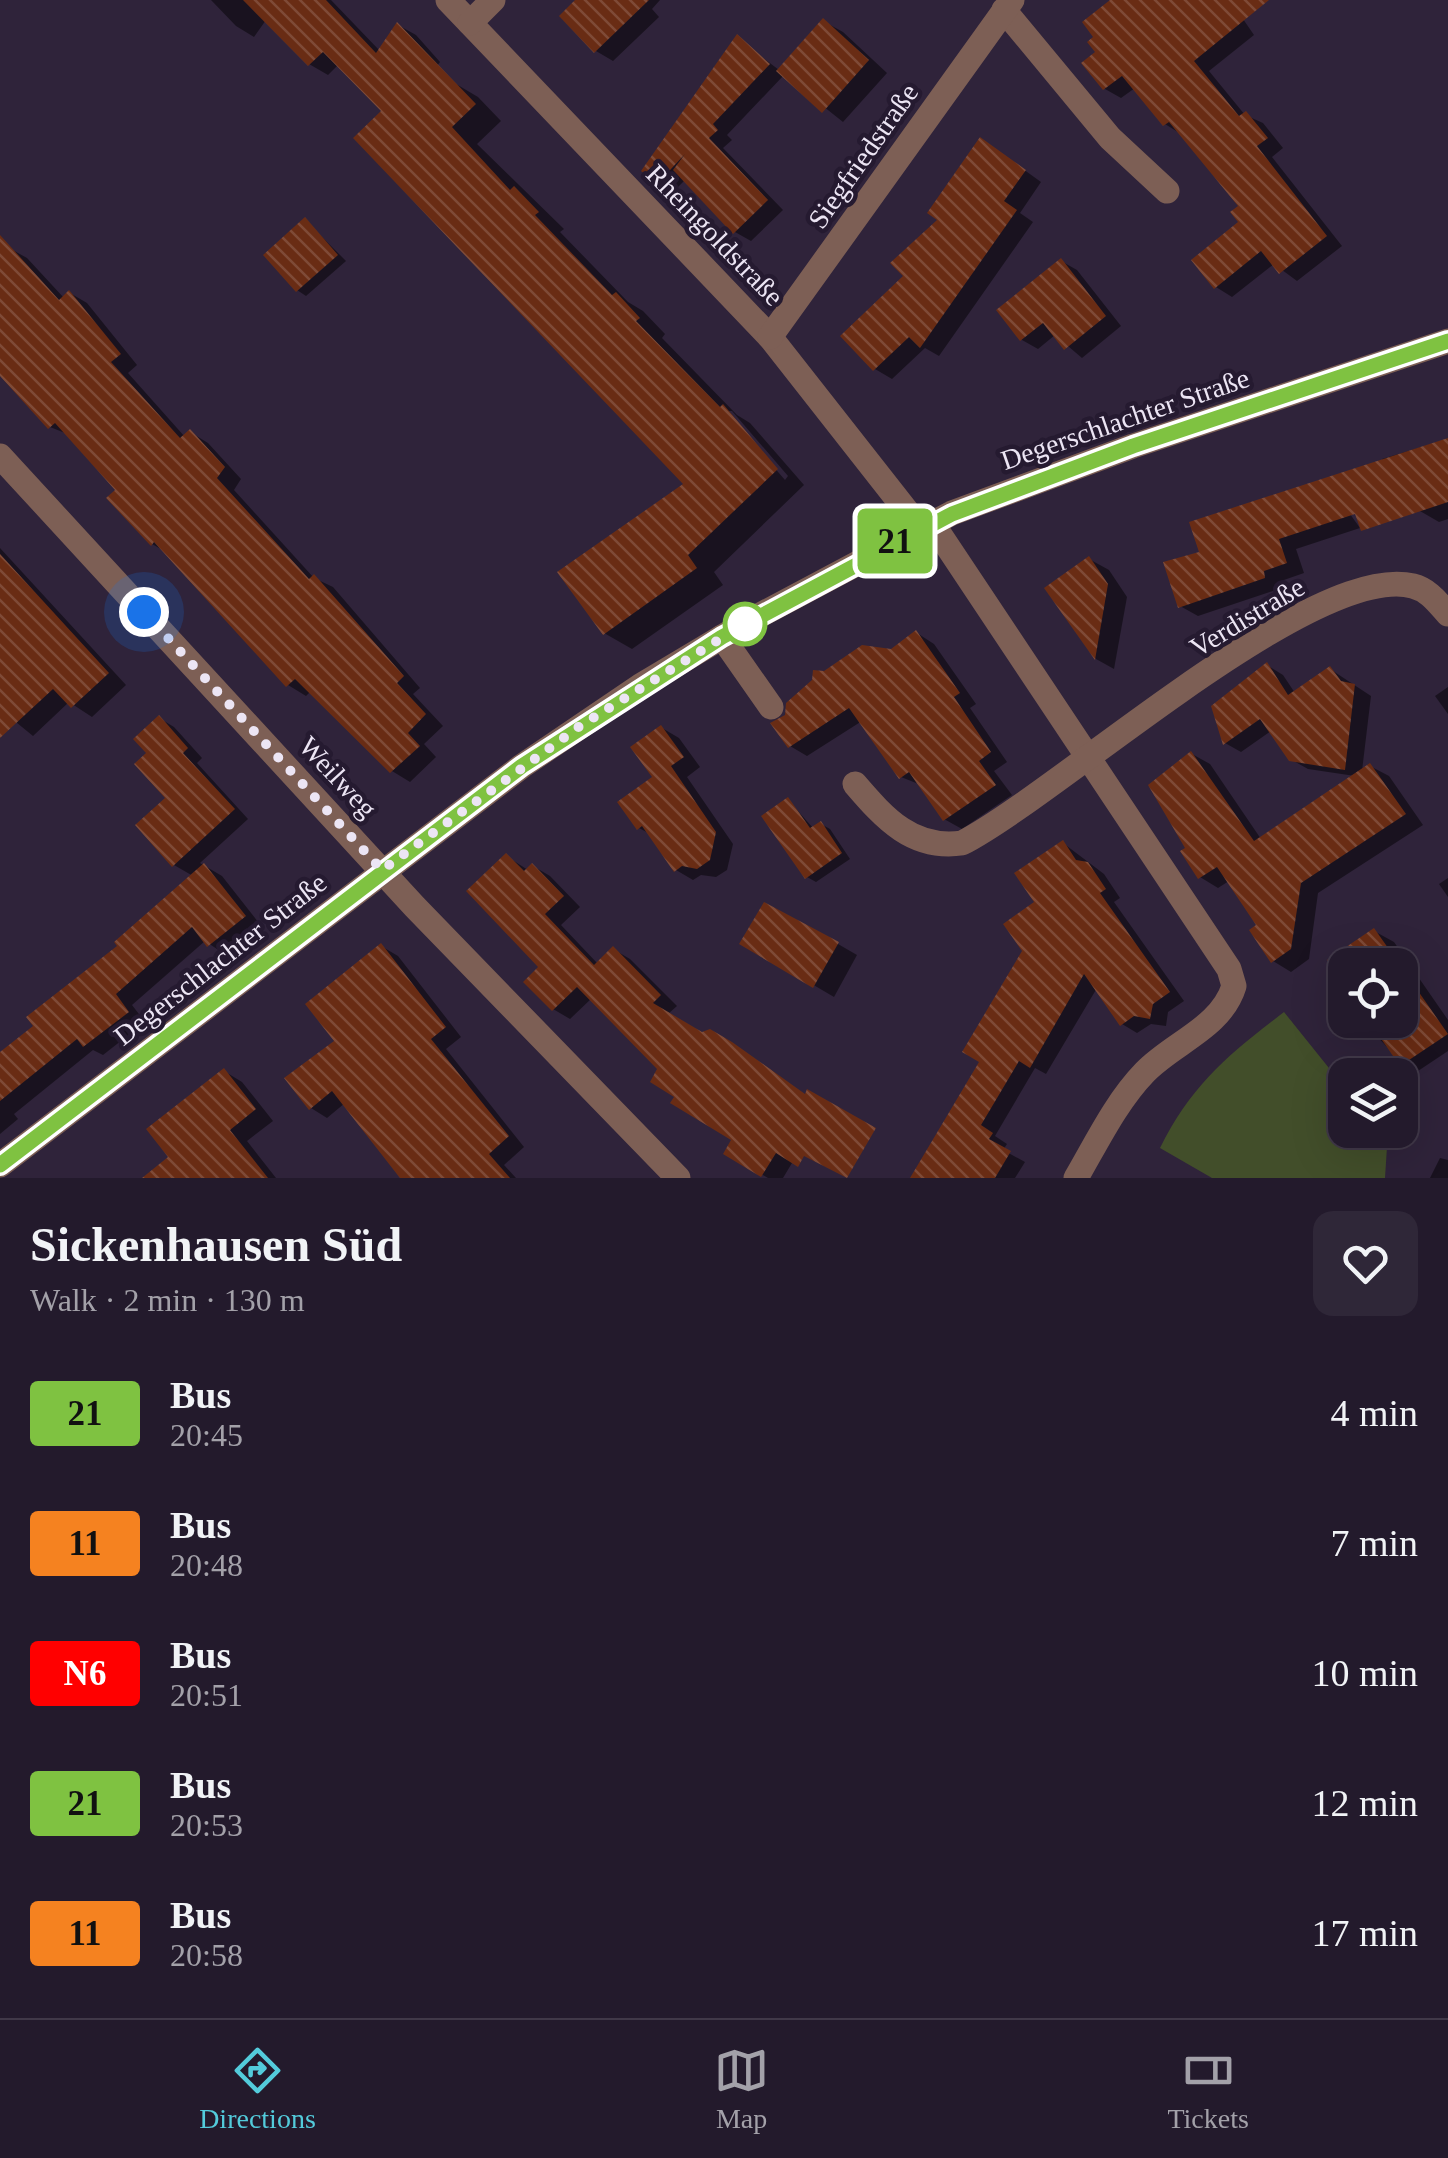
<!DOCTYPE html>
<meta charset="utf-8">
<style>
:root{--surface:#231a2c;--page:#2f2738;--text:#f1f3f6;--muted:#a3a1a9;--line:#403848;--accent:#53cbdb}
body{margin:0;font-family:"Times New Roman",serif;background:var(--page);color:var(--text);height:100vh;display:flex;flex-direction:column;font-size:38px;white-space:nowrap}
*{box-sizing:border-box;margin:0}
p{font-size:32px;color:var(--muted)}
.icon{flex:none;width:55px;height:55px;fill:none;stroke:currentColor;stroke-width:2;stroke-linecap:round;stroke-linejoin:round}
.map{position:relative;height:1178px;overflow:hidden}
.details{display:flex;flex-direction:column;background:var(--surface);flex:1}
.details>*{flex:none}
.badge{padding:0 20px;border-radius:8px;font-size:35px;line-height:65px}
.tools{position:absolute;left:1328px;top:948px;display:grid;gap:20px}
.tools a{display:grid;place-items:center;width:90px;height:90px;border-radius:20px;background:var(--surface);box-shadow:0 10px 40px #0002,0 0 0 2px var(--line);font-size:50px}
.you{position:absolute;width:50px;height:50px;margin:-25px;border:8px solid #fff;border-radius:50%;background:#1a73e8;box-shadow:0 0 0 15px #1a73e833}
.map>.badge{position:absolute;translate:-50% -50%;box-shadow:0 0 0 5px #fff}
.round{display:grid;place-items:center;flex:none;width:105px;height:105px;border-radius:20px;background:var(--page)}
.summary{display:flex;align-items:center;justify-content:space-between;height:170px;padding:0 30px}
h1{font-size:48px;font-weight:700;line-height:75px}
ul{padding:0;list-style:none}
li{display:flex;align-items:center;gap:30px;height:130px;padding:0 30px}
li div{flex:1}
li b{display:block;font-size:38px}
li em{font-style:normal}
li .badge{min-width:110px;font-weight:700;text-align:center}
.menu{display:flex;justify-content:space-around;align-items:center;height:140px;border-top:2px solid var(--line);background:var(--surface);font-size:28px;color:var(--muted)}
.menu a{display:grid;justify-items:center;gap:5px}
.menu .on{color:var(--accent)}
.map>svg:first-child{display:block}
.park{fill:#424e2a}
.shadow{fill:#0007;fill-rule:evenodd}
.building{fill:url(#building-back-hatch)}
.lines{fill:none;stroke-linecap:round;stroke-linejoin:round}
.service{stroke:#7d5f55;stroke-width:25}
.minor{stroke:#7d5f55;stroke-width:25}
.tertiary{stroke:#7d5f55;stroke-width:25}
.line-casing{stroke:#fff;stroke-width:22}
.line{stroke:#7fc241;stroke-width:15}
.walk{stroke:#ece5f4;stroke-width:10;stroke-dasharray:0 18}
.stop-dot{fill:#fff;stroke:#7fc241;stroke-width:5}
.labels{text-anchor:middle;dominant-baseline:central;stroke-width:9;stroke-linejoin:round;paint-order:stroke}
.street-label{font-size:28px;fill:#ece5f4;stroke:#251a30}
</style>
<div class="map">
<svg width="1448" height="1178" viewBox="0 0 1448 1178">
<defs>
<pattern id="building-back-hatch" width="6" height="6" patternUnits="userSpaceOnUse" patternTransform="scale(2.5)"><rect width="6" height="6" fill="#692c14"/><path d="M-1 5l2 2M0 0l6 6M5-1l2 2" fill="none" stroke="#7f4a37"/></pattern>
</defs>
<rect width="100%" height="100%" fill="#2f233a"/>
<path class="park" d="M1284 1012 1345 1088V1130H1375L1387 1147 1385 1178H1212L1160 1148C1192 1084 1228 1055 1284 1012Z"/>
<g class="shadow">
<path d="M211 0H331L380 51 398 25 416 35 440 62 409 103 451 81 478 97 501 121 477 144 564 229 560 232 628 302 643 311 665 334 662 338 737 415 750 423 804 485 714 572 723 585 632 649 604 633 686 484 385 110 339 64 328 75 309 64 266 20 254 37 236 26ZM725 411H732L788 476 785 480Z"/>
<path d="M579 0H660L652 9 659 17 613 61 596 51Z"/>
<path d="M1114 0H1230L1254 35 1209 71 1245 115 1263 123 1283 148 1272 157 1342 246 1297 281 1274 264 1232 297 1216 287 1242 222 1241 207 1181 134 1165 124 1135 88 1121 98 1105 89 1099 52Z"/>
<path d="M823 21 843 32 887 73 843 122 784 75 727 135 732 140 723 148 783 210 751 241 735 232 685 180 674 191 658 182 737 38 779 70Z"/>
<path d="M998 151 1041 182 1020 213 1033 222 939 356 925 348 892 379 875 369 906 276 941 220Z"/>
<path d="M305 220 346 261 306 296 297 290Z"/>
<path d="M9 248 27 258 64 298 70 293 87 303 137 365 128 373 185 437 190 432 208 443 241 479 234 490 314 578 333 587 420 688 413 694 443 726 424 744 436 757 410 782 392 771 311 691 306 696 288 685 166 552 152 544 119 490 70 435 50 427 0 373V257Z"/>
<path d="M1061 261 1077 270 1121 326 1082 358 1055 335 1038 349 1022 340 1000 311Z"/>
<path d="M1448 439V519L1439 522 1420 511 1382 459Z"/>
<path d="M1335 493 1360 528 1296 549 1304 573 1281 581 1282 588 1198 616 1180 606Z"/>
<path d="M0 548 126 685 92 717 69 702 33 736 0 709Z"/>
<path d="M1089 559 1109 570 1127 597 1114 669 1096 659 1048 588Z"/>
<path d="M917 633 934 644 976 704 970 708 1007 762 994 771 1012 795 962 829 944 819 921 785 901 777 862 721 807 756 790 746 788 716 824 674 891 652Z"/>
<path d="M1267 665 1283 675 1295 693 1330 669 1371 696 1362 771 1370 766 1389 776 1423 825 1318 893 1309 959 1291 972 1273 961 1259 926 1229 881 1218 888 1200 877 1188 848 1192 754 1210 764 1261 839 1355 776 1308 769 1290 759 1271 731 1241 752 1225 743Z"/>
<path d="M1448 687V714L1435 696Z"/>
<path d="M159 718 174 727 202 758 197 763 248 819 200 863 222 876 262 927 226 955 205 941 132 1005 145 1022 103 1055 93 1050 14 1114 18 1119 0 1134V1055L36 1027 193 876 174 865 168 798 149 753Z"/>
<path d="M662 728 679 738 700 767 687 777 733 844 727 870 716 877 701 875 693 880 676 870 652 835 639 828 655 778Z"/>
<path d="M788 800 814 829 821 824 830 829 850 859 816 882 807 877Z"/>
<path d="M1063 843 1104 874 1120 898 1114 902 1184 1001 1168 1012 1166 1026 1151 1024 1137 1033 1122 1024 1097 988 1046 1074 1035 1068 995 1136 1007 1144 1003 1150 1025 1162 1015 1178H922L915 1174 982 1061Z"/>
<path d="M506 856 528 870 533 866 550 876 580 907 561 925 598 964 613 949 630 959 677 1006 668 1014 801 1148 783 1178H768L726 1153 734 1139 677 1096 660 1069 592 998 570 1019 553 1009Z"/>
<path d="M1448 878V897L1439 884Z"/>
<path d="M1374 931 1394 942 1448 1020V1051L1418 1071 1398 1059 1362 1020H1400V965H1345V981L1330 960Z"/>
<path d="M742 943 838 944 857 955 834 997Z"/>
<path d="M381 946 398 956 461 1037 446 1049 524 1147 504 1165 516 1178H403L345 1103 327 1118 311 1108Z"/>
<path d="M224 1071 242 1082 273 1121 247 1141 276 1178H146L172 1158Z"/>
<path d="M1440 1158 1448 1160V1178H1430Z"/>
</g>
<g class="building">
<path d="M243 0H326L376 53 397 22 476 104 452 127 510 190 514 186 539 212 535 215 612 295 616 292 640 318 636 321 720 407 723 404 778 469 688 555 697 568 603 635 557 572 683 484 353 138 381 111 323 52 308 66Z"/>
<path d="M575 0H649L594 53 559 16Z"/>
<path d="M1110 0H1269L1194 61 1239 116 1246 111 1268 138 1257 146 1327 236 1279 274 1261 251 1214 289 1191 260 1238 222 1230 212 1238 206 1169 122 1163 126 1122 76 1103 90 1081 63 1095 52 1087 42 1093 37 1082 22Z"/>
<path d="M823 18 869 60 822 113 776 71Z"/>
<path d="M737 34 770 64 713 124 718 130 709 138 768 200 733 234 673 170 685 154 657 184 641 171Z"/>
<path d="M980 137 1026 170 1004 201 1017 210 920 348 909 337 873 371 840 336 903 276 890 263 937 220 927 213Z"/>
<path d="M305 217 338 255 296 292 263 255Z"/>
<path d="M0 235 59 300 69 290 121 354 111 362 180 438 190 429 225 467 217 478 309 579 314 574 404 676 397 683 426 714 408 733 420 746 390 773 295 679 286 687 154 542 151 546 106 498 115 490 55 423 48 429 0 376Z"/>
<path d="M1061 258 1106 316 1064 350 1043 323 1020 341 996 310Z"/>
<path d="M1448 438V502L1361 531 1355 514 1279 539 1287 563 1264 571 1265 578 1178 608 1163 562 1199 552 1189 522Z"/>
<path d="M0 554 109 673 71 708 53 689 0 738Z"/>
<path d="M1089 556 1108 584 1095 660 1044 588Z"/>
<path d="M916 630 960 693 954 697 991 752 979 761 996 785 943 821 909 772 899 779 849 708 788 748 770 723 785 715 786 703 812 680 813 670 824 671 862 645 891 649Z"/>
<path d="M1267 662 1288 695 1330 666 1341 681 1355 684 1345 770 1289 761 1260 719 1223 745 1211 706Z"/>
<path d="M159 715 188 748 183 753 235 809 172 867 135 825 165 798 134 764 146 753 133 739Z"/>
<path d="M661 725 684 757 671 766 716 832 710 860 697 869 682 866 674 872 642 826 637 830 617 802 652 777 630 747Z"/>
<path d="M1191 751 1254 841 1370 763 1406 814 1301 883 1291 949 1271 963 1249 930 1256 925 1217 867 1198 879 1180 851 1185 848 1148 785Z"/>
<path d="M788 797 810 828 821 821 842 853 805 879 761 816Z"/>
<path d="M1063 840 1076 860 1088 862 1106 889 1100 893 1170 992 1153 1004 1150 1019 1134 1016 1120 1026 1084 974 1030 1068 1019 1061 981 1125 993 1133 989 1139 1011 1151 995 1178H910L979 1062 962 1052 1022 951 1003 924 1034 902 1014 873Z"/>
<path d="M506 853 524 871 532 863 564 896 545 914 594 965 613 946 661 995 653 1003 702 1032 710 1029 732 1042 805 1094 807 1089 876 1128 847 1178 804 1156 798 1167 776 1153 761 1177 723 1154 731 1140 670 1103 674 1097 650 1082 657 1069 577 987 552 1011 523 982 538 967 466 891Z"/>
<path d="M204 863 246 916 207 947 192 927 116 994 129 1012 83 1047 77 1039 0 1101V1052L33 1026 26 1017 117 946 114 942Z"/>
<path d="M764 902 839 942 813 988 739 944Z"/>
<path d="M1374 928 1400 965H1345V986L1327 960Z"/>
<path d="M381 943 446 1027 431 1039 509 1136 489 1154 510 1178H400L332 1091 309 1110 284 1078 334 1041 305 1004Z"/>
<path d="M1400 965 1448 1034 1400 1066 1368 1020H1400Z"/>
<path d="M224 1068 256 1109 230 1130 268 1178H142L168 1157 146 1129Z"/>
</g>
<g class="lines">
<path class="service" d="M722 637 771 707"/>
<g class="minor">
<path d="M448 0 770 337 920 528"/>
<path d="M1004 10 1110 138 1167 191"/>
<path d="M470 23 493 0"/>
<path d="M770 337 1012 0"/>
<path d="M0 456 415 907 678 1178"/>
<path d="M932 523 1229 969 1234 986C1221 1028 1174 1042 1145 1072 1116 1102 1097 1142 1076 1178"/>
<path d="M855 784C885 819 913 850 962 843 1059 793 1313 561 1413 586 1429 590 1438 603 1448 614"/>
</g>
<path class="tertiary" d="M0 1165 522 766 640 686 749 621 952 513 1133 446 1448 341"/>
</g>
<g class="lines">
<g class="line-casing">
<path id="line" d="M0 1165 522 766 722 637 952 514 1133 446 1448 341"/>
</g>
<use href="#line" class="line"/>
<path class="walk" d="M144 612 382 870 580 726 749 621 745 624"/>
</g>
<circle class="stop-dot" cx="745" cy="624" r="20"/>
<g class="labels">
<g class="street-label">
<text transform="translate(863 156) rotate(-55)">Siegfriedstraße</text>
<text transform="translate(715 235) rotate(46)">Rheingoldstraße</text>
<text transform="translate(1125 419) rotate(-19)">Degerschlachter Straße</text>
<text transform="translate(1247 617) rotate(-31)">Verdistraße</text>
<text transform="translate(338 777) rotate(47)">Weilweg</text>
<text transform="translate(220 959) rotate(-38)">Degerschlachter Straße</text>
</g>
</g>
</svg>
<div class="tools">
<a><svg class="icon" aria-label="locate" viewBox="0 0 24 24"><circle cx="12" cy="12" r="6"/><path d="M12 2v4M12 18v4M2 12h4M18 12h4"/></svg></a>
<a><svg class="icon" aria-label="layers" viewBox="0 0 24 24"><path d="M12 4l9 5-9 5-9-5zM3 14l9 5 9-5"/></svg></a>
</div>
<div class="you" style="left:144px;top:612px"></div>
<b class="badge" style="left:895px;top:541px;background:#7fc241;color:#111">21</b>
</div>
<section class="details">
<div class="summary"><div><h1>Sickenhausen Süd</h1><p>Walk · 2 min · 130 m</p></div><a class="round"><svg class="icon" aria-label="heart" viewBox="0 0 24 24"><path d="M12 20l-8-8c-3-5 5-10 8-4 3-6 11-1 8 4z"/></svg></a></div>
<ul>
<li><span class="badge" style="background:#7fc241;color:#111">21</span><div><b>Bus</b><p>20:45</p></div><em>4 min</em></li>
<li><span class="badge" style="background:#f58220;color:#111">11</span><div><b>Bus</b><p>20:48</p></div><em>7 min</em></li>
<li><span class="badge" style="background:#f00;color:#fff">N6</span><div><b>Bus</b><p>20:51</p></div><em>10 min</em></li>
<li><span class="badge" style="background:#7fc241;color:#111">21</span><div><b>Bus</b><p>20:53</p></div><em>12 min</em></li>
<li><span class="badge" style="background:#f58220;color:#111">11</span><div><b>Bus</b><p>20:58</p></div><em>17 min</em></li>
</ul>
</section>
<nav class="menu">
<a class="on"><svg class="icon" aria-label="directions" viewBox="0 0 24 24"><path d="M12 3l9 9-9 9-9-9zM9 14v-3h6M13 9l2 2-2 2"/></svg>Directions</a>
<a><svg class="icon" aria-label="map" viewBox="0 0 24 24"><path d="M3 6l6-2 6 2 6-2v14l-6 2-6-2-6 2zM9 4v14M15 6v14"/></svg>Map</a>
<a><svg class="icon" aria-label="tickets" viewBox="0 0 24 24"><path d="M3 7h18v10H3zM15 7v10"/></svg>Tickets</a>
</nav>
